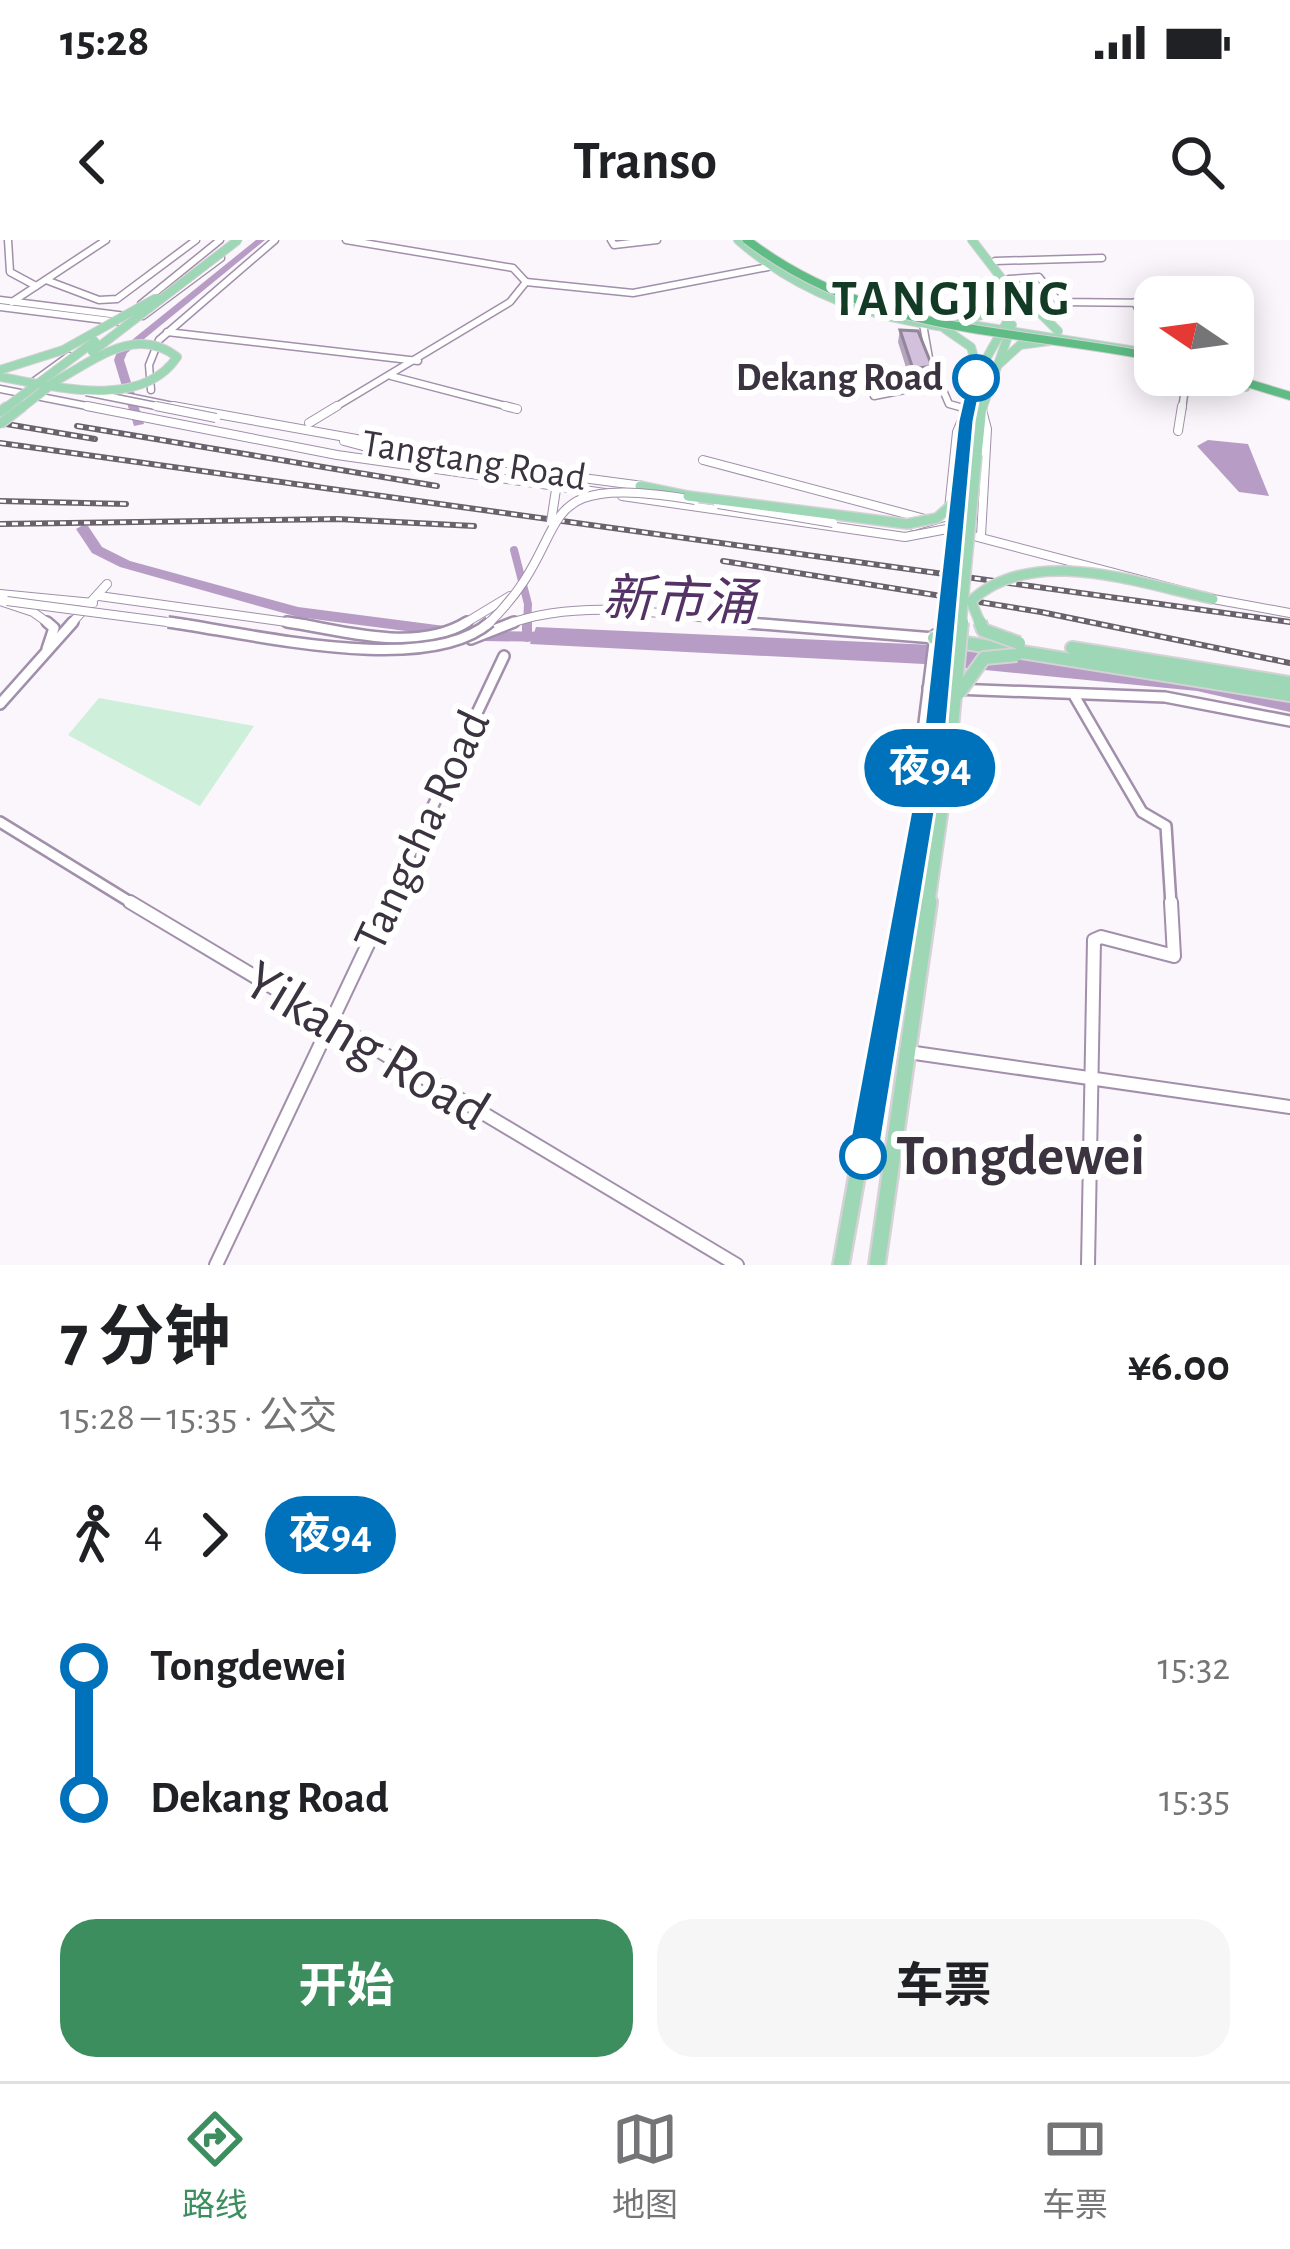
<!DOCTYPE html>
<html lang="zh">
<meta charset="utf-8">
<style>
:root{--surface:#fff;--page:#f6f6f6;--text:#202124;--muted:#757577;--line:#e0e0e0;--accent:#3c8e5f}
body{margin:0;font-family:"Alegreya Sans","Noto Sans SC",sans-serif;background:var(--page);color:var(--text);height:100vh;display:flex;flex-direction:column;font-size:45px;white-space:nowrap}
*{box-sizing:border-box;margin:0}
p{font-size:39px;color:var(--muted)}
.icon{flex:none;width:66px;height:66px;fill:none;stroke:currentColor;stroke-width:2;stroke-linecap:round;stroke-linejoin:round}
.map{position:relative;height:1025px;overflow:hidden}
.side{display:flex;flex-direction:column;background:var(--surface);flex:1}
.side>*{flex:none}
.badge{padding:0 24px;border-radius:39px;font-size:42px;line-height:78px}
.needle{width:78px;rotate:283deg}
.controls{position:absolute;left:1134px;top:36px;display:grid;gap:24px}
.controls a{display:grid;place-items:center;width:120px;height:120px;border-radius:24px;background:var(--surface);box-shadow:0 6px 30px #0003;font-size:60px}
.map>.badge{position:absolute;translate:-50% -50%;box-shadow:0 0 0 6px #fff}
.legs{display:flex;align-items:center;gap:18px;height:132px;padding:0 60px;font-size:39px}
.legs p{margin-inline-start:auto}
.overview{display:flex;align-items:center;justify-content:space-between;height:204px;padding:0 60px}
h1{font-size:66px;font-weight:700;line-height:90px}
.primary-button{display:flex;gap:24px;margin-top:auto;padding:24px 60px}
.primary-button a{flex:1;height:138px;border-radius:36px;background:var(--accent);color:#fff;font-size:48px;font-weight:700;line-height:138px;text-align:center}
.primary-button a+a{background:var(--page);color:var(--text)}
ul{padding:0 60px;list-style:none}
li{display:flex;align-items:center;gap:42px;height:132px;font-size:45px}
li i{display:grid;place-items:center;width:18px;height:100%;margin:0 15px;background:currentColor}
li i::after{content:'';width:30px;height:30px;margin:-15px;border:9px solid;border-radius:50%;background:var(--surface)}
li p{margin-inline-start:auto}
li:first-child i{background:linear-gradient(#0000 50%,currentColor 0)}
li:last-child i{background:linear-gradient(currentColor 50%,#0000 0)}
.status{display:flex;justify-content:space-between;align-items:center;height:84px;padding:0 60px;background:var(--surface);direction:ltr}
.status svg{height:33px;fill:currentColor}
header{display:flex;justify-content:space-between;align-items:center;height:156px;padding:0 60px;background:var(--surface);font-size:54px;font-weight:700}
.tab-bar{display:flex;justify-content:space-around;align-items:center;height:168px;border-top:3px solid var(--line);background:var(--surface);font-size:33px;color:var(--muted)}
.tab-bar a{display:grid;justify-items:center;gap:6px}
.tab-bar .selected{color:var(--accent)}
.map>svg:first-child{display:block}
.green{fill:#ceefd9}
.water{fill:#b79dc5}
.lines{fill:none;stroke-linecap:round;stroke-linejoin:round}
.canal-far1{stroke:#b79dc5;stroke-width:8}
.canal{stroke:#b79dc5;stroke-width:10}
.river{fill:#b79dc5;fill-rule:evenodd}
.minor-far3-casing{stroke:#a18fab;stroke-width:9}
.minor-far2-casing{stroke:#a18fab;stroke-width:10}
.minor-far1-casing{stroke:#a18fab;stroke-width:14}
.minor-casing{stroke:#a18fab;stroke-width:16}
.major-far3-casing{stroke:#d4d2d5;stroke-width:10}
.major-far2-casing{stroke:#d4d2d5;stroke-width:12}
.major-far1-casing{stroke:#d4d2d5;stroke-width:16}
.major-casing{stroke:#d4d2d5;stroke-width:20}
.highway-casing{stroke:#d4d2d5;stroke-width:10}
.minor-far3{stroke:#fff;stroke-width:6}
.minor-far2{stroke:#fff;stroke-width:8}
.minor-far1{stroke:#fff;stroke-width:9}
.minor{stroke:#fff;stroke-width:12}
.major-far3{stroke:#9ed7b5;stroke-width:8}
.major-far2{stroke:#9ed7b5;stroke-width:9}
.major-far1{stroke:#9ed7b5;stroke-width:12}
.major{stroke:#9ed7b5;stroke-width:15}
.highway{stroke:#5ebc84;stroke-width:8}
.rail-casing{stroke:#69626d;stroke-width:6}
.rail{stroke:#fff;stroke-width:3;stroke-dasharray:6;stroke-linecap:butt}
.minor-bridge-far2-casing{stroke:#a18fab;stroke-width:9;stroke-linecap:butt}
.minor-bridge-far1-casing{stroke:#a18fab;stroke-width:10;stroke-linecap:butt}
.minor-bridge-casing{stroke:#a18fab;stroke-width:14;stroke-linecap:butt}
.major-bridge-far2-casing{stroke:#d4d2d5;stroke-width:10;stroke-linecap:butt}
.major-bridge-far1-casing{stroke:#d4d2d5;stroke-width:12;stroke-linecap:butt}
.major-bridge-casing{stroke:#d4d2d5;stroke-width:16;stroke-linecap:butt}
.highway-bridge-casing{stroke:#d4d2d5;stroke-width:10;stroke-linecap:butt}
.minor-bridge-far2{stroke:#fff;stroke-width:6}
.minor-bridge-far1{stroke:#fff;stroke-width:8}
.minor-bridge{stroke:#fff;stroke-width:9}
.major-bridge-far2{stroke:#9ed7b5;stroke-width:8}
.major-bridge-far1{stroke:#9ed7b5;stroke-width:9}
.major-bridge{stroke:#9ed7b5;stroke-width:12}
.highway-bridge{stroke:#5ebc84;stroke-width:8}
.wall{fill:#b5a5be}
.shaded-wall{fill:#93869b}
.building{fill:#d2c0dd;stroke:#93869b;stroke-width:3}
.line-1{fill:#0072bc;stroke:#fff;stroke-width:3}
.stop-1-dot{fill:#fff;stroke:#0072bc;stroke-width:6}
.labels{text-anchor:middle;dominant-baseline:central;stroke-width:12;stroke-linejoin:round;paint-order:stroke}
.far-stop-label{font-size:39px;font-weight:bold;fill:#3b333f;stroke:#fff;text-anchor:end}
.far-street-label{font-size:39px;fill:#3b333f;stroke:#fff}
.street-label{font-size:48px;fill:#3b333f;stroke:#fff}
.far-district-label{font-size:51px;font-weight:bold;letter-spacing:3px;fill:#133a24;stroke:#fff}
.water-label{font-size:51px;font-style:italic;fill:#543266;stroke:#fff}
.near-street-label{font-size:57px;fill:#3b333f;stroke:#fff}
.near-stop-label{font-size:57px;font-weight:bold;fill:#3b333f;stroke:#fff;text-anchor:start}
</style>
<div class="status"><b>15:28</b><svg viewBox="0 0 49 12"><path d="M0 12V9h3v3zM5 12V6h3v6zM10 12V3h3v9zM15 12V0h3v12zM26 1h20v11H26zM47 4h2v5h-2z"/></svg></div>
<header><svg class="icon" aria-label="back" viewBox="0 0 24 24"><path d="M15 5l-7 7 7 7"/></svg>Transo<svg class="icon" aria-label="search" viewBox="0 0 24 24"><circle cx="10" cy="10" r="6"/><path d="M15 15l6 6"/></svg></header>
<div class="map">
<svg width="1290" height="1025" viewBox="0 0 1290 1025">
<rect width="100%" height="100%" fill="#faf6fc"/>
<path class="green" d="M99 458 254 486 200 566 68 495Z"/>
<g class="water">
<path d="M1208 200 1248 204 1269 256 1239 252 1197 206Z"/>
<path d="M536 387 977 407 1290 453V472L1197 451 924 424 530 404Z"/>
</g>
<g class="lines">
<path class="canal-far1" d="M514 310 528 364 527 385"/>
<path class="canal" d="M527 397V382"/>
<g class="river">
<path d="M256 0H265L127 113 124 120 144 184 134 186 114 120 117 112Z"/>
<path d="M83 285 88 286 102 307 130 321 298 367 483 391 552 392 559 397 552 402 483 401 298 377 120 327 92 313 76 289Z"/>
</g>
<g class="minor-far3-casing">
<g id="minor-far3">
<path d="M8 0 10 32 36 46"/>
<path d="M346 0 513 28 526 42"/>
<path d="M611 0 614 5 657 0"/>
<path d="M995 21 1102 18"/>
<path d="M1009 39 1039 37 1059 62 1155 63"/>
<path d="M46 40 99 60 117 59 196 0"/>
<path d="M526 42 633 53 768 27"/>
<path d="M0 60 126 76"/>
<path d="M12 62 106 0"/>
<path d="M1135 62 1147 89 1144 111"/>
<path d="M141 64 220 0"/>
<path d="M0 67 120 82"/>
<path d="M143 76 221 18"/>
<path d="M923 84 929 118 949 164 967 169"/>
<path d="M167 92 418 121"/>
<path d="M391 136 517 169"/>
<path d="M29 145 69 116"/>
<path d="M0 149 102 169"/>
<path d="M151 150 149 125 159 100 275 0"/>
<path d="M105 152 188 169"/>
<path d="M874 156 939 143"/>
<path d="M332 169 510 62 526 42"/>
<path d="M1182 169 1187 135"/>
</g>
</g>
<g class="minor-far2-casing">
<g id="minor-far2">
<path d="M87 166 337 215 605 253"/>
<path d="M173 166 401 207"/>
<path d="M505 166 517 169"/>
<path d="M309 183 337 166"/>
<path d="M1178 191 1182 166"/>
<path d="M344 201 415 220 551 235"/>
<path d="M703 220 925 279"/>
<path d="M530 224 560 235 643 246"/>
<path d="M622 256 905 297 947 289"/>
<path d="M949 269 957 192 968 166"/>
<path d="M914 286 948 276"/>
<path d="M947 289 1213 359 1290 373"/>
<path d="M981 296 987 189 982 170"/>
<path d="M0 354 93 363"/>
<path d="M99 356 308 385"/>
<path d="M0 361 33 372 51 385"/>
<path d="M70 385 107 344"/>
<path d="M462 385 510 356"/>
<path d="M506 385C587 354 689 379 774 385"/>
</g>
</g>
<g class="minor-far1-casing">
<g id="minor-far1">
<path d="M47 382 54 388 47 409"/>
<path d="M287 382C343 390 415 414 467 382"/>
<path d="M736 382 934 398"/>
<path d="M471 399 514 382"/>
<path d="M928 448 1165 457 1290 481"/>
<path d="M1075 457 1142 572 1166 586 1171 665"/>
<path d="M0 464 73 382"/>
<path d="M921 557 920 515 935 395"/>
<path d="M0 582 135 665"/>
<path d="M386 665 504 416"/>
</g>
</g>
<g class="minor-casing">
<g id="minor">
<path d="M130 662 737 1025"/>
<path d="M908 812 1290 867"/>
<path d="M216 1025 388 662"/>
<path d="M1088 1025 1094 700 1101 697 1174 716 1171 662"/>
</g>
</g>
<g class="major-far3-casing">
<g id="major-far3">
<path d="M738 0C801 55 870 77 952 88"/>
<path d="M1018 51 1058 91"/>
<path d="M966 79 1015 67"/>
<path d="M959 83 1155 114"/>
<path d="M945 89 971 107 978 132"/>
<path d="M999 124 1020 105 1049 101"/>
<path d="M1207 135 1246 147"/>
<path d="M969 169 986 119 1016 66 1012 52 972 0"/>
<path d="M982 169 1012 85"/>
</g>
</g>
<g class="major-far2-casing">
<g id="major-far2">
<path d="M962 214 970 166"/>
<path d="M977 215 982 166"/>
<path d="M640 246 688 256"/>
</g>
</g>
<g class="major-far1-casing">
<g id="major-far1">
<path d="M934 398 1290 455"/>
<path d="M1072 408 1290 443"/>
<path d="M905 665 932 516"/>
<path d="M928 665 949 519"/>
</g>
</g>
<g class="major-casing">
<g id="major">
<path d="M841 1025 906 662"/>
<path d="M877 1025 929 662"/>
</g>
</g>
<g class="highway-casing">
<path id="highway" d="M1221 135 1290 156"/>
</g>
<use href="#minor-far3" class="minor-far3"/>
<use href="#minor-far2" class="minor-far2"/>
<use href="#minor-far1" class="minor-far1"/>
<use href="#minor" class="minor"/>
<use href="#major-far3" class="major-far3"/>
<use href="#major-far2" class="major-far2"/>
<use href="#major-far1" class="major-far1"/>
<use href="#major" class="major"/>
<use href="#highway" class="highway"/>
<g class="rail-casing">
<g id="rail">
<path d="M0 183 95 199"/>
<path d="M77 186 437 246"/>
<path d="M0 203 1290 382"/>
<path d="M0 261 126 264"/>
<path d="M0 284 338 279 474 286"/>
<path d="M723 321 1041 372 1290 423"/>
</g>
</g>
<use href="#rail" class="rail"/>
<g class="minor-bridge-far2-casing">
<path id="minor-bridge-far2" d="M86 152 171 169"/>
</g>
<g class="minor-bridge-far1-casing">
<g id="minor-bridge-far1">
<path d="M156 166 216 178"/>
<path d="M374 207 531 226 557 243 551 282"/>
<path d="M718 264 833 283"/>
<path d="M7 361 190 385"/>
<path d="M487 385C584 293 514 230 695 260"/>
</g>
</g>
<g class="minor-bridge-casing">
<path id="minor-bridge" d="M168 382C249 393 427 438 490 382"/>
</g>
<g class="major-bridge-far2-casing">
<g id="major-bridge-far2">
<path d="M92 112 238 0"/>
<path d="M0 130 63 110 156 58"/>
<path d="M0 137C54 146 141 171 177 117 136 84 93 121 54 142"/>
<path d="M4 169 95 101"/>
<path d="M20 169 52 144"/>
</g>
</g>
<g class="major-bridge-far1-casing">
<g id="major-bridge-far1">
<path d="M0 172 8 166"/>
<path d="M0 184 23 166"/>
<path d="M688 256 907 284 937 278 957 260"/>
<path d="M971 361C1033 303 1140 344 1213 359"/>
<path d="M971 361 981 385"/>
<path d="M945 385 962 214"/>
<path d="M961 385 977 215"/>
</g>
</g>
<g class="major-bridge-casing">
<g id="major-bridge">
<path d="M980 382 983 390 1019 403"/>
<path d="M959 453 984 418 1017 415"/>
<path d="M932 516 945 382"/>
<path d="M949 519 962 382"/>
</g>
</g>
<g class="highway-bridge-casing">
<path id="highway-bridge" d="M747 0C871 95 1008 88 1155 117"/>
</g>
<use href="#minor-bridge-far2" class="minor-bridge-far2"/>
<use href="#minor-bridge-far1" class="minor-bridge-far1"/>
<use href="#minor-bridge" class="minor-bridge"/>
<use href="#major-bridge-far2" class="major-bridge-far2"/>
<use href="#major-bridge-far1" class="major-bridge-far1"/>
<use href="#major-bridge" class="major-bridge"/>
<use href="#highway-bridge" class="highway-bridge"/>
</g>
<path class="wall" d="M900 90 932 126 929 137 910 140 898 102Z"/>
<path class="shaded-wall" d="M932 126 929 137 910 140 913 129Z"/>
<path class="building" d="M900 90 918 91 932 126 913 129Z"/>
<path class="line-1" d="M976 133 983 138 974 181 944 516 879 916 874 927 863 932 852 927 847 916 921 516 958 181 968 138Z"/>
<g class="stop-1-dot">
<circle cx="976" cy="138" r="21"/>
<circle cx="863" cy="916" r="21"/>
</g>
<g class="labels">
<g class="far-stop-label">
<text x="943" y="138">Dekang Road</text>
</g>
<g class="far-street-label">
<text transform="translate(474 221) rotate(9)">Tangtang Road</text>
</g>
<g class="street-label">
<text transform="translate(423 591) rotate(-65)">Tangcha Road</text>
</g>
<g class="far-district-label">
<text x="952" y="59">TANGJING</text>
</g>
<g class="water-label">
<text transform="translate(679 362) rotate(2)">新市涌</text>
</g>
<g class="near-street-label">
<text transform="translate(367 806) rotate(31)">Yikang Road</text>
</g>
<g class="near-stop-label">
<text x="896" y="916">Tongdewei</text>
</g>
</g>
</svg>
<div class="controls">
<a><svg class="needle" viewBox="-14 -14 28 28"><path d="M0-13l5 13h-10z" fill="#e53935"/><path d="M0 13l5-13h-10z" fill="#757577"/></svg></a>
</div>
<b class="badge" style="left:930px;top:528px;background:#0072bc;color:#fff">夜94</b>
</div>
<section class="side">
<div class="overview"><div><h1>7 分钟</h1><p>15:28 – 15:35 · 公交</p></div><b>¥6.00</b></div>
<div class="legs"><svg class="icon" aria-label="walk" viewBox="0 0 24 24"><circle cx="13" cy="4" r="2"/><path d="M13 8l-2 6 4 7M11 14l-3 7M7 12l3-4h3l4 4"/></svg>4<svg class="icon" aria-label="forward" viewBox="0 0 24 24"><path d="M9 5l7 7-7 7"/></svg><b class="badge" style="background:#0072bc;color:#fff">夜94</b></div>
<ul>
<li><i style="color:#0072bc"></i><b>Tongdewei</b><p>15:32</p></li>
<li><i style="color:#0072bc"></i><b>Dekang Road</b><p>15:35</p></li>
</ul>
<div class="primary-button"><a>开始</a><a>车票</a></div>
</section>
<nav class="tab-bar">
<a class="selected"><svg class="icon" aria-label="directions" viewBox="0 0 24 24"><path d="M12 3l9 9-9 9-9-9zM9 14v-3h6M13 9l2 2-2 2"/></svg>路线</a>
<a><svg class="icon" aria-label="map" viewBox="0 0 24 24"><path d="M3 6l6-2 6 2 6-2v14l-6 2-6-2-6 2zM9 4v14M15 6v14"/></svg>地图</a>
<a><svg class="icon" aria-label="tickets" viewBox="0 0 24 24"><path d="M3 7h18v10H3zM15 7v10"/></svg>车票</a>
</nav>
